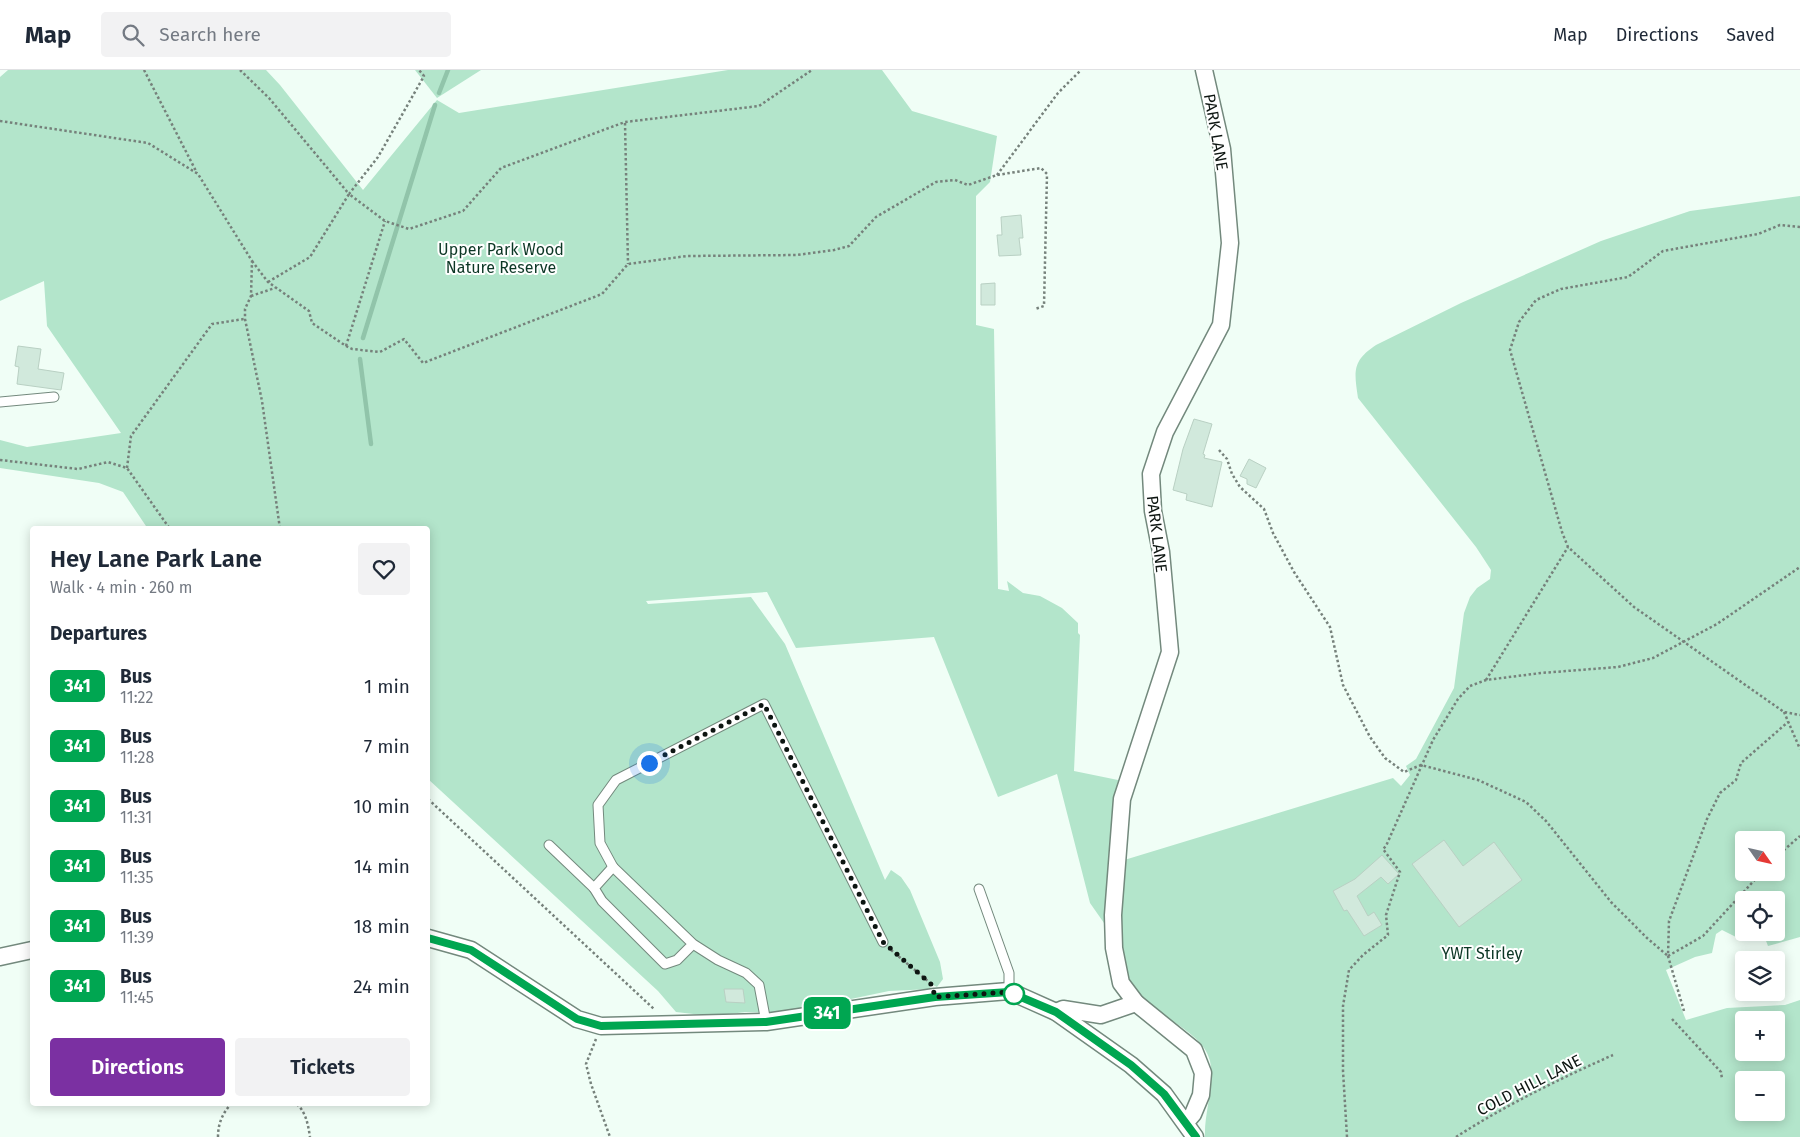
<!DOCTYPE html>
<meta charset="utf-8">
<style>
:root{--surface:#fff;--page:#f2f2f3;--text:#1f2937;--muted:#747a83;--line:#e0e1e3;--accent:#7b30a2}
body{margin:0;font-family:"Fira Sans",sans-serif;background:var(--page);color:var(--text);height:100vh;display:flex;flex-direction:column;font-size:19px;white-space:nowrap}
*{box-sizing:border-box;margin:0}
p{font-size:16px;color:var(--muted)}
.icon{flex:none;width:28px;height:28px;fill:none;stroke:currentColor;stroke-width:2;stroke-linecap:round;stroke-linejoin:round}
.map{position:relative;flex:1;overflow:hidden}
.drawer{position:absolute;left:30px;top:456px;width:400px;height:580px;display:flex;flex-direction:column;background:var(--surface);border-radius:5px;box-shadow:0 2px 12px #0003}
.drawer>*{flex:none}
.badge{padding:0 10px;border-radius:8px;font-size:18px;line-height:32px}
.needle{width:32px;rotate:124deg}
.fabs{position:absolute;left:1735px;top:761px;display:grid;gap:10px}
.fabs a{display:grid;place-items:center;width:50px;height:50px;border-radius:5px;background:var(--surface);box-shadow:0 2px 12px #0003;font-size:25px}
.you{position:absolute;width:25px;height:25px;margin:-12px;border:4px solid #fff;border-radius:50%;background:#1a73e8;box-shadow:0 0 0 8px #1a73e833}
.map>.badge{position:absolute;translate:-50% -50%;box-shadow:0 0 0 2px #fff}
h2{padding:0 20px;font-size:19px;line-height:45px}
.round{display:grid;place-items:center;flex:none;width:52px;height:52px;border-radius:5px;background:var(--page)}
.head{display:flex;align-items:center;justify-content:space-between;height:85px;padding:0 20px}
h1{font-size:24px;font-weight:600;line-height:38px}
.cta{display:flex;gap:10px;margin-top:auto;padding:10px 20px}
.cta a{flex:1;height:58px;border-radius:5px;background:var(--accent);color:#fff;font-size:20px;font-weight:600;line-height:58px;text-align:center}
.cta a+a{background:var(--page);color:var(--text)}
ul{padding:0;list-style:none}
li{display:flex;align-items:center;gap:15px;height:60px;padding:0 20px}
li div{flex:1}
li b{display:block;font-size:19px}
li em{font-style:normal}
li .badge{min-width:55px;font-weight:700;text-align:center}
header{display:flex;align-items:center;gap:30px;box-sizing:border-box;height:70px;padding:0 25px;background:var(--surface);border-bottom:1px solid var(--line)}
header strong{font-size:24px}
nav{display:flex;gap:28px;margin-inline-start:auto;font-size:18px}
.search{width:350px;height:45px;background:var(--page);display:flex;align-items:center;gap:12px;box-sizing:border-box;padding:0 18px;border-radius:5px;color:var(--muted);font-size:19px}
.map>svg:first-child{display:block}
.green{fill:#b3e5cb;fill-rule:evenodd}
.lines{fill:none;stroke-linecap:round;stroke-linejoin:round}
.stream{stroke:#91c4aa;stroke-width:4.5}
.building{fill:#d1e9dc;stroke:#b9d0c3}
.service-casing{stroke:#73897d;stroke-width:11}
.minor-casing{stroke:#73897d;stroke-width:19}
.path{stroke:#76817b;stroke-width:2.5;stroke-dasharray:2.5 2.5;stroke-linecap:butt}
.service{stroke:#fff;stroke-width:9}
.minor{stroke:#fff;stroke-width:16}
.line-casing{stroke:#fff;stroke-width:11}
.line{stroke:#00a651;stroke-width:8}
.walk{stroke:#0d1511;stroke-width:5;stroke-dasharray:0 9}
.stop-dot{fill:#fff;stroke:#00a651;stroke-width:2.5}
.labels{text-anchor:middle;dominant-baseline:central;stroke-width:4;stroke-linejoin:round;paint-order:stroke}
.street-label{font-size:16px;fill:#0d1511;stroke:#fff}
.park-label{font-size:16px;fill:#0c3725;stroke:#fff}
</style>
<header>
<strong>Map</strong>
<div class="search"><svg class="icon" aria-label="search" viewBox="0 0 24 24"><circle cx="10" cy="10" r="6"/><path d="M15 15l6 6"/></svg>Search here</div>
<nav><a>Map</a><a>Directions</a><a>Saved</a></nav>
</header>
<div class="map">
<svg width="1800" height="1067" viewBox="0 0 1800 1067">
<rect width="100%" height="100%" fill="#f0fef6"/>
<g class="green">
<path d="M8 0H266L280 15 363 120 437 30 459 43 728 0H882L912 41 997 66 990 112 976 126V255L994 259 998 519 1009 521 1007 511 1023 523 1040 526 1062 538 1078 553V563L1080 565 1074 701 1118 710 1104 853 1090 833 1057 704 998 727 934 567 796 578 767 522 646 531 648 534 751 527 785 574 885 810 891 800 901 807 910 820 940 892 943 909 937 917 929 913 931 919 889 921 784 943 746 942 711 946 676 942 658 921 428 709V459H148L123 422 99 413 0 398V370L27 377 121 363 47 256 44 211 0 231V7Z"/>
<path d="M415 0H481L437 28Z"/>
<path d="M1800 126V867L1768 876 1763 863 1776 862V830H1744V862L1757 863 1740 869 1722 860 1716 864 1712 883 1695 887 1666 900 1686 950 1727 938 1785 935 1800 930V1067H1205C1204 1042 1215 1016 1210 991 1202 956 1141 944 1127 909 1113 875 1120 828 1121 791L1393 708 1401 716 1410 705 1406 696 1416 689 1454 618 1464 543 1470 527 1477 518 1490 509 1491 500 1476 477 1358 328C1354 301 1352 291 1376 275L1461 233 1601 171 1690 141ZM1744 770H1776V802H1744ZM1744 950H1776V982H1744ZM1744 1010H1776V1042H1744Z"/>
</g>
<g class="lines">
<g class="stream">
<path d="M439 23 448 0"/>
<path d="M363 268 435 35"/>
<path d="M360 289 371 374"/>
</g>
</g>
<g class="building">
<path d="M1021 145 1023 168H1019L1021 185 999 186 997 165H1002L1001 147Z"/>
<path d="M995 213V235H981V214Z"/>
<path d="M18 276 41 279 38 299 64 303 61 320 17 314 19 297 15 296Z"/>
<path d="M1194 349 1212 354 1203 384 1205 385 1204 388 1222 392 1212 437 1186 430 1187 424 1173 420 1183 379Z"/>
<path d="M1249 389 1266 398 1256 418 1247 414V409L1240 406Z"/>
<path d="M1444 770 1463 796 1494 772 1522 810 1459 857 1412 794Z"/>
<path d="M1382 785 1399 804 1388 814 1381 807 1357 826 1368 846 1374 842 1382 855 1364 866 1347 840 1344 841 1333 821 1355 809Z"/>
<path d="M724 919H743L745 933 726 932Z"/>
</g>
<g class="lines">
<g class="service-casing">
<g id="service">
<path d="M0 332 54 327"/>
<path d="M549 775 594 818"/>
<path d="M613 797 600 773 598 735 616 710 764 634 883 872"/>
<path d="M979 819 1009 903V921"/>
<path d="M693 874 677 890 665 894 602 831 594 818 613 797 693 874 718 890 746 903 759 915 766 952"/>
</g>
</g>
<g class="minor-casing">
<g id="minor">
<path d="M428 868 471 880 577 949 601 956 766 952 935 927 1009 921 1056 942 1131 995 1164 1024 1195 1067"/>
<path d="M0 887 32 880"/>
<path d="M1056 942 1063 939 1101 945 1136 933"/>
<path d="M1186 1052 1193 1044 1201 1025 1203 1003 1194 980 1136 933 1121 913 1114 878 1113 845 1122 729 1170 582 1161 482 1153 441 1151 404 1165 362 1221 255 1230 173 1222 79 1204 0"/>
</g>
</g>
<g class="path">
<path d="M144 0 197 103"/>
<path d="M240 0 269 28 349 124 378 87 424 6 419 0"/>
<path d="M0 51 148 73 198 104 252 191 251 226 245 239V249L262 331 280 459"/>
<path d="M625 53 628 194"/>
<path d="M997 105 1058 23 1081 0"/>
<path d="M1800 157 1780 155 1758 164 1663 181 1628 207 1561 219 1536 230 1519 252 1510 280 1562 462 1568 477 1634 537 1784 642 1800 645"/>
<path d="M252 191 268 212 309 241 312 253 346 276 352 279 380 282 404 269 423 293 602 224 628 194 687 186 797 185 834 180 849 176 876 147 936 112 955 110 968 115 997 105 1041 98 1047 104 1044 236 1035 239"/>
<path d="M268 212 310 187 349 124 385 151 409 159 463 141 501 98 625 52 759 36 812 0"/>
<path d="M251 226 275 218"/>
<path d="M346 276 385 151"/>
<path d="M1219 380 1227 389 1232 404 1240 417 1264 439 1273 463 1294 502 1330 557 1343 615 1370 667 1385 688 1404 702 1421 695 1478 710 1526 732 1546 751 1611 832 1647 868 1668 886"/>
<path d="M0 390 78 399 108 392 127 398 170 459"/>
<path d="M127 398 131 366 212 254 244 249"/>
<path d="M1486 610 1568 477"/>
<path d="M1784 642 1800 679"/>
<path d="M428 729 654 939"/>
<path d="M1776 787 1800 766"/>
<path d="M891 880 929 912"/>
<path d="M1668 886 1703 866 1762 802"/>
<path d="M1684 941 1668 886 1669 851 1707 749 1720 723 1736 710 1741 693 1788 652"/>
<path d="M1672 949 1721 1002 1722 1009"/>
<path d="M596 969 586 994 591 1014 610 1067"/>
<path d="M297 1034C306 1043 308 1054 310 1067"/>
<path d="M218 1067C218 1054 222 1044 231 1034"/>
<path d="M1347 1067 1343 1001V936L1349 900 1363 885 1388 865 1386 845 1400 802 1383 779 1386 776 1433 670 1458 629 1470 616 1486 610 1541 603 1618 597 1653 588 1717 554 1800 497"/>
<path d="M1456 1067C1506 1035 1559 1009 1613 985"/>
</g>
<use href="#service" class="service"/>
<use href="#minor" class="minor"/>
</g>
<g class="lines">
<g class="line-casing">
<path id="line" d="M428 868 471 880 577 949 601 956 766 952 935 927 1009 922 1056 942 1131 995 1164 1024 1196 1067"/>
</g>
<use href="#line" class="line"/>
<path class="walk" d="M649 693 764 634 883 872 932 915 935 927 1009 922 1014 924"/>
</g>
<circle class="stop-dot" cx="1014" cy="924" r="10"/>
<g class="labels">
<g class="street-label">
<text transform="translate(1216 62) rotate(80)">PARK LANE</text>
<text transform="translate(1157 464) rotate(83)">PARK LANE</text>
<text transform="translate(1529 1015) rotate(-27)">COLD HILL LANE</text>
</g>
<g class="park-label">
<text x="501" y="179">Upper Park Wood<tspan x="501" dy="18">Nature Reserve</tspan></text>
<text x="1482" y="883">YWT Stirley</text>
</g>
</g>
</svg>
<div class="fabs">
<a><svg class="needle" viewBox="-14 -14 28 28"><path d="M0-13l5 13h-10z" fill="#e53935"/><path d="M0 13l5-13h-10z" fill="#747a83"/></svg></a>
<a><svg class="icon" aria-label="locate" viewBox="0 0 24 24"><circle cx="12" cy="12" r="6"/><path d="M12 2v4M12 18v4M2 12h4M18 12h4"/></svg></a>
<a><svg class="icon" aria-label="layers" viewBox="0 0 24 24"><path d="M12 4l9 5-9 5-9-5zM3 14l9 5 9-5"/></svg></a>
<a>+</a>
<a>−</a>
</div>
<div class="you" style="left:649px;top:693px"></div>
<b class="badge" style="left:827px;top:943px;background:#00a651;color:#fff">341</b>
<section class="drawer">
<div class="head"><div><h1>Hey Lane Park Lane</h1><p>Walk · 4 min · 260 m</p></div><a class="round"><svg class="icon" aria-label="heart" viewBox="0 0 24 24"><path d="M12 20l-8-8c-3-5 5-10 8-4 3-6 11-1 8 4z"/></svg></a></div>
<h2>Departures</h2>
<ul>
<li><span class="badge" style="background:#00a651;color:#fff">341</span><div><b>Bus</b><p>11:22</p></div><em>1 min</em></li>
<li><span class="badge" style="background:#00a651;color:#fff">341</span><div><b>Bus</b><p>11:28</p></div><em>7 min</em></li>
<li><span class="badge" style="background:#00a651;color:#fff">341</span><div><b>Bus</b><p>11:31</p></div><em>10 min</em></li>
<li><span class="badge" style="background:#00a651;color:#fff">341</span><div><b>Bus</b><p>11:35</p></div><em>14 min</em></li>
<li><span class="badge" style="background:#00a651;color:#fff">341</span><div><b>Bus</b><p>11:39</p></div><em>18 min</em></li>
<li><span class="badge" style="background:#00a651;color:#fff">341</span><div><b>Bus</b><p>11:45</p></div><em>24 min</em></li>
</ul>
<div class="cta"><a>Directions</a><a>Tickets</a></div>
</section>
</div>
